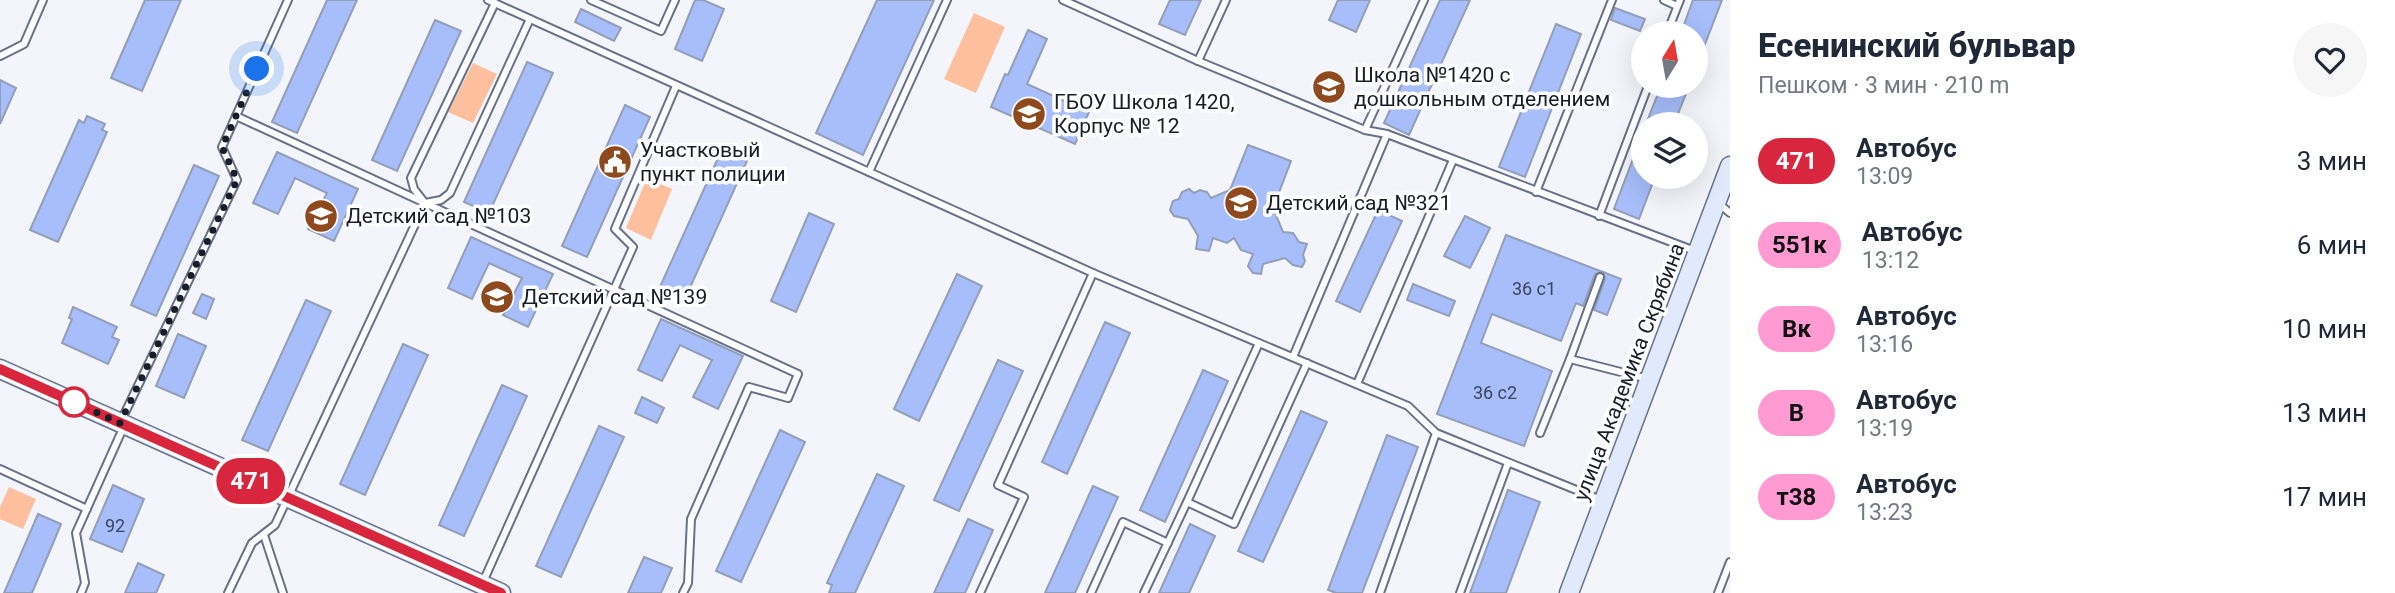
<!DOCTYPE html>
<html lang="ru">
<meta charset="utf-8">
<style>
:root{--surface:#fff;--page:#f6f6f7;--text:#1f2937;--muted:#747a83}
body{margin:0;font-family:Roboto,sans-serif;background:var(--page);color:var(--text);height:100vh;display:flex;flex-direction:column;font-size:26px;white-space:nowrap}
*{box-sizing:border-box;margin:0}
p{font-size:23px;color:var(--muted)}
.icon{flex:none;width:38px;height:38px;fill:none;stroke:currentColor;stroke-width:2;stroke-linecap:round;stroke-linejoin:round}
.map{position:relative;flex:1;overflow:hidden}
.sheet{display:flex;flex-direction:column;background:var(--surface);width:665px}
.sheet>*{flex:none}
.badge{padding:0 14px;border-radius:23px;font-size:24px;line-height:46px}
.needle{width:46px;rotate:11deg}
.fabs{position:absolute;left:1631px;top:21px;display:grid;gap:14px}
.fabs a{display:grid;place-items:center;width:77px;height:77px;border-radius:50%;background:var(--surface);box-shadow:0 7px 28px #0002;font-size:35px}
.you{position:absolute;width:35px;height:35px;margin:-18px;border:5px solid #fff;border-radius:50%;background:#1a73e8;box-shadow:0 0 0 10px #1a73e833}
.map>.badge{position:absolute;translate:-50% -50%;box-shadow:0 0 0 4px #fff}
.round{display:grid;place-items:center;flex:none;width:74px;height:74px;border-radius:37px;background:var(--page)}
.overview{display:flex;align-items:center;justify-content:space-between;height:119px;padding:0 28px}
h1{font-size:33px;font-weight:800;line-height:52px}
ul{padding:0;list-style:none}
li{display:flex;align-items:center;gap:21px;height:84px;padding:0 28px}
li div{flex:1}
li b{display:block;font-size:26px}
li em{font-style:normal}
li .badge{min-width:77px;font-weight:700;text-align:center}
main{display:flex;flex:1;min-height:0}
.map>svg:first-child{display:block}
.green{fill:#fdbf9d}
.building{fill:#a7befa;stroke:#939eb8;stroke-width:2}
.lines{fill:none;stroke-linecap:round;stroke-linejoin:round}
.lane-casing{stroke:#67718a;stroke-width:10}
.secondary-casing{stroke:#67718a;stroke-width:21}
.lane{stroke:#fff;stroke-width:6}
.secondary{stroke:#e1e9fd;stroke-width:18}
.line-casing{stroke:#fff;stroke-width:16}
.line{stroke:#d7263d;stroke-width:10}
.walk{stroke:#191d27;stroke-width:7;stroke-dasharray:0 12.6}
.stop-dot{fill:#fff;stroke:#d7263d;stroke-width:3.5}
.labels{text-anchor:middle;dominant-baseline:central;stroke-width:7;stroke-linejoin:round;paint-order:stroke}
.number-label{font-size:18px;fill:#3c455c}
.poi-label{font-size:21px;fill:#191d27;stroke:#fff;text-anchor:start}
.street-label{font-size:21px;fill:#191d27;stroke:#fff}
</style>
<main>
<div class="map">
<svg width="1730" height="593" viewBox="0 0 1730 593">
<rect width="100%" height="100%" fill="#f3f5fb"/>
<g class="green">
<path d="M974 13 1005 27 976 93 944 79Z"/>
<path d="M473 63 497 74 473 123 448 112Z"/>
<path d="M647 178 672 189 651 240 626 228Z"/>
<path d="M9 487 36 499 23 529 0 519V507Z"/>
</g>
<g class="building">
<path d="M145 0H181L142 91 111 78Z"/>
<path d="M327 0H357L297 133 272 122Z"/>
<path d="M695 0H703L724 9 702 61 675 49Z"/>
<path d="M877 0H934L863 155 816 133Z"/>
<path d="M1170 0H1201L1185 35 1159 24Z"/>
<path d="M1338 0H1370L1356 32 1329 20Z"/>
<path d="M1440 0H1470L1409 135 1384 123Z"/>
<path d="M1693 0H1722L1697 65 1696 33H1681Z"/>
<path d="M1615 8 1645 19 1640 31 1611 20Z"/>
<path d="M581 9 621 28 614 41 575 22Z"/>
<path d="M435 20 461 31 397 171 372 160Z"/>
<path d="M1556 24 1581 34 1525 177 1499 167Z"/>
<path d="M1028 30 1047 39 1027 84 1089 112 1075 144 991 107 1005 74 1008 75Z"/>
<path d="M527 62 553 73 489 213 464 202Z"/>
<path d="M0 80 16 88 0 124Z"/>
<path d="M1661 86H1689L1674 124H1646Z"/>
<path d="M625 105 650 117 587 257 562 246Z"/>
<path d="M87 116 105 124 102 130 107 132 58 242 30 230 79 120 84 123Z"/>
<path d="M1642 135 1643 177H1655L1639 219 1614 209Z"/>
<path d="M1248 145 1291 161 1273 208 1283 232 1293 233 1299 242 1307 244 1303 255 1305 261 1302 267 1293 265 1285 258 1263 264 1261 274 1253 273 1248 266 1253 254 1241 250 1234 238 1227 243 1213 238 1209 251 1196 249 1198 236 1188 219 1174 216 1170 210 1173 201 1179 199 1182 192 1189 189 1194 193 1200 190 1207 192 1211 198 1230 190Z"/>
<path d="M722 149 747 161 684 301 659 289Z"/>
<path d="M277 152 358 189 334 241 308 229 327 193 295 178 278 214 253 203Z"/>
<path d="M194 165 219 176 156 316 131 305Z"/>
<path d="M1378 210 1402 221 1360 312 1336 301Z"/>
<path d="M809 213 834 224 796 312 771 301Z"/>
<path d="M1465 216 1490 228 1470 268 1444 256Z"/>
<path d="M1506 235 1603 272 1595 274 1583 306 1576 303 1561 341 1492 314 1481 343 1552 371 1524 446 1437 414Z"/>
<path d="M471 237 553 274 528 327 503 315 522 278 489 263 472 299 448 288Z"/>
<path d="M1603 272 1621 279 1607 315 1594 310 1605 279Z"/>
<path d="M957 274 982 286 919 421 894 409Z"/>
<path d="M1413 284 1455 301 1449 316 1407 300Z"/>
<path d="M202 294 214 299 206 319 193 313Z"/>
<path d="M306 300 331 311 268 451 242 440Z"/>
<path d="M73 307 117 327 112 337 119 340 108 364 62 343 72 319 69 318Z"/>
<path d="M661 319 743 356 718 409 693 397 712 360 680 345 662 381 638 370Z"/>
<path d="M1105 322 1130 333 1067 474 1042 462Z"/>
<path d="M178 334 206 346 184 398 156 386Z"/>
<path d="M403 344 428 355 365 495 340 484Z"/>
<path d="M998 360 1023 371 959 511 934 500Z"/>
<path d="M1203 370 1228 381 1165 522 1140 510Z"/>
<path d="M502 385 527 396 464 536 439 525Z"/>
<path d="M642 397 664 408 657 423 635 413Z"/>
<path d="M1301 411 1327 422 1263 562 1238 551Z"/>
<path d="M599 426 624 437 561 577 536 566Z"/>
<path d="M780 430 805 442 741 582 716 571Z"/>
<path d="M1387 435 1418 447 1362 593H1336L1328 590Z"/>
<path d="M877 474 904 486 855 593H829L832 585 827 583Z"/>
<path d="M113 485 144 499 122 552 90 539Z"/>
<path d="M1093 486 1118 497 1075 593H1045Z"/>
<path d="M1508 490 1540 502 1506 593H1470Z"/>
<path d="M38 514 61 524 54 541 32 593H4Z"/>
<path d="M968 519 993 530 965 593H934Z"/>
<path d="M1190 524 1215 536 1189 593H1159Z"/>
<path d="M644 557 672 568 661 593H628Z"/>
<path d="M138 563 164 575 156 593H125Z"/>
</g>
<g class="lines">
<g class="lane-casing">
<g id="lane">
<path d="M488 0 1093 273 1408 406 1436 433 1601 500"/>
<path d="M591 0 661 31 675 0"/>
<path d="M1063 0 1198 61 1226 0"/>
<path d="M1424 0 1365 130 1387 134 1695 251"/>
<path d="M1664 0 1677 6"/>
<path d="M495 3 411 178 414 189 425 203 441 200 450 193 530 19"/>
<path d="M1667 33 1680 0"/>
<path d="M0 56 24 44 43 0"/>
<path d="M1198 61 1365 130"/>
<path d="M869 172 947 0"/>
<path d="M1536 192 1612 0"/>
<path d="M425 203 798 374 788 398 749 387 691 519 688 583 683 593"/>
<path d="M1718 203 1730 213"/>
<path d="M1599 216 1648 86"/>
<path d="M1600 277 1570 359 1648 379"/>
<path d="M1293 357 1387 134"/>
<path d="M1357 384 1453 160"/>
<path d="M121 421 237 180 222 147 236 116"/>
<path d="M1540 433 1570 359"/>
<path d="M0 469 87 509"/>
<path d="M1187 502 1259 343"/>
<path d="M264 535 283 593"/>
<path d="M483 582 633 247 615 229 676 86"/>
<path d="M81 593 85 583 76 533 124 426"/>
<path d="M228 593 252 543 275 525 425 203 236 116 288 0"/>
<path d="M980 593 1024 497 998 485 1093 273"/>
<path d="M1091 593 1123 522 1168 543"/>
<path d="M1144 593 1187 502 1234 524 1307 363"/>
<path d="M1380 593 1436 433"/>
<path d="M1460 593 1508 463"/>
<path d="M1718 593 1730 562"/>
</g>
</g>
<g class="secondary-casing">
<g id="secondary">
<path d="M0 369 501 593"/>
<path d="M1569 593 1730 166"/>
</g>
</g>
<use href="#lane" class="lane"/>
<use href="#secondary" class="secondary"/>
</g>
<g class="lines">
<g class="line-casing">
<path id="line" d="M0 369 501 593"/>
</g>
<use href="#line" class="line"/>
<path class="walk" d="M74 402 120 423 237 180 222 147 257 69"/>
</g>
<defs>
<g id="school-disc" transform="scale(1.75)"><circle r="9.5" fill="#8e491e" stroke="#fff"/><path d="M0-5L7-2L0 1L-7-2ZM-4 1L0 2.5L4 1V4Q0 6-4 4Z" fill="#fff"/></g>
<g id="civic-disc" transform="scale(1.75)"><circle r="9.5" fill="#8e491e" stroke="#fff"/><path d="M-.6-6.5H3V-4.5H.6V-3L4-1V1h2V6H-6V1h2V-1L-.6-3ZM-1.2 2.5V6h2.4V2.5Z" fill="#fff"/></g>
</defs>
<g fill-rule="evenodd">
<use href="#school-disc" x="1329" y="87"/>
<use href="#school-disc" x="1029" y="114"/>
<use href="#civic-disc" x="615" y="162"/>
<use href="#school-disc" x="1241" y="203"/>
<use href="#school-disc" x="321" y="216"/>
<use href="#school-disc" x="497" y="297"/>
</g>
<circle class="stop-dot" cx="74" cy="402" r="14"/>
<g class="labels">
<g class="number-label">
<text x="1534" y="288">36 с1</text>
<text x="1495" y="392">36 с2</text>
<text x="115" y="525">92</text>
</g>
<g class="poi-label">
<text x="1354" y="75">Школа №1420 с<tspan x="1354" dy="24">дошкольным отделением</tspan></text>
<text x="1054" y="102">ГБОУ Школа 1420,<tspan x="1054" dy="24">Корпус № 12</tspan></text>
<text x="640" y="150">Участковый<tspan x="640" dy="24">пункт полиции</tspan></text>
<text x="1266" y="203">Детский сад №321</text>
<text x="346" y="216">Детский сад №103</text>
<text x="522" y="297">Детский сад №139</text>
</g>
<g class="street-label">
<text transform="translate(1629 372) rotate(-69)">улица Академика Скрябина</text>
</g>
</g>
</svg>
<div class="fabs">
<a><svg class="needle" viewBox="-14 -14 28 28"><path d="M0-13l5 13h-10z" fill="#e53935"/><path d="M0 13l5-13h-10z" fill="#747a83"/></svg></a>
<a><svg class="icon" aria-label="layers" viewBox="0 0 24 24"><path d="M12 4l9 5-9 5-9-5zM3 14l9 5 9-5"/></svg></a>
</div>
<div class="you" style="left:257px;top:69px"></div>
<b class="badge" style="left:251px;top:481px;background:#d7263d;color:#fff">471</b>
</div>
<section class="sheet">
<div class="overview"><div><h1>Есенинский бульвар</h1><p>Пешком · 3 мин · 210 m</p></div><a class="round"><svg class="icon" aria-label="heart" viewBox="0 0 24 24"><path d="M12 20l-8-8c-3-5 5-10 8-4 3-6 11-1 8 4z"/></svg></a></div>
<ul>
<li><span class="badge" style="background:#d7263d;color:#fff">471</span><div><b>Автобус</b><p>13:09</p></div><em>3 мин</em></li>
<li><span class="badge" style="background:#ff9ad2;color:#111">551к</span><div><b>Автобус</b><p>13:12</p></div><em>6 мин</em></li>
<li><span class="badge" style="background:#ff9ad2;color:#111">Вк</span><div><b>Автобус</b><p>13:16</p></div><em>10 мин</em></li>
<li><span class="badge" style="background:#ff9ad2;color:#111">В</span><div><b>Автобус</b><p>13:19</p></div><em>13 мин</em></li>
<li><span class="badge" style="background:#ff9ad2;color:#111">т38</span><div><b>Автобус</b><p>13:23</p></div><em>17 мин</em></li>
</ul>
</section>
</main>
